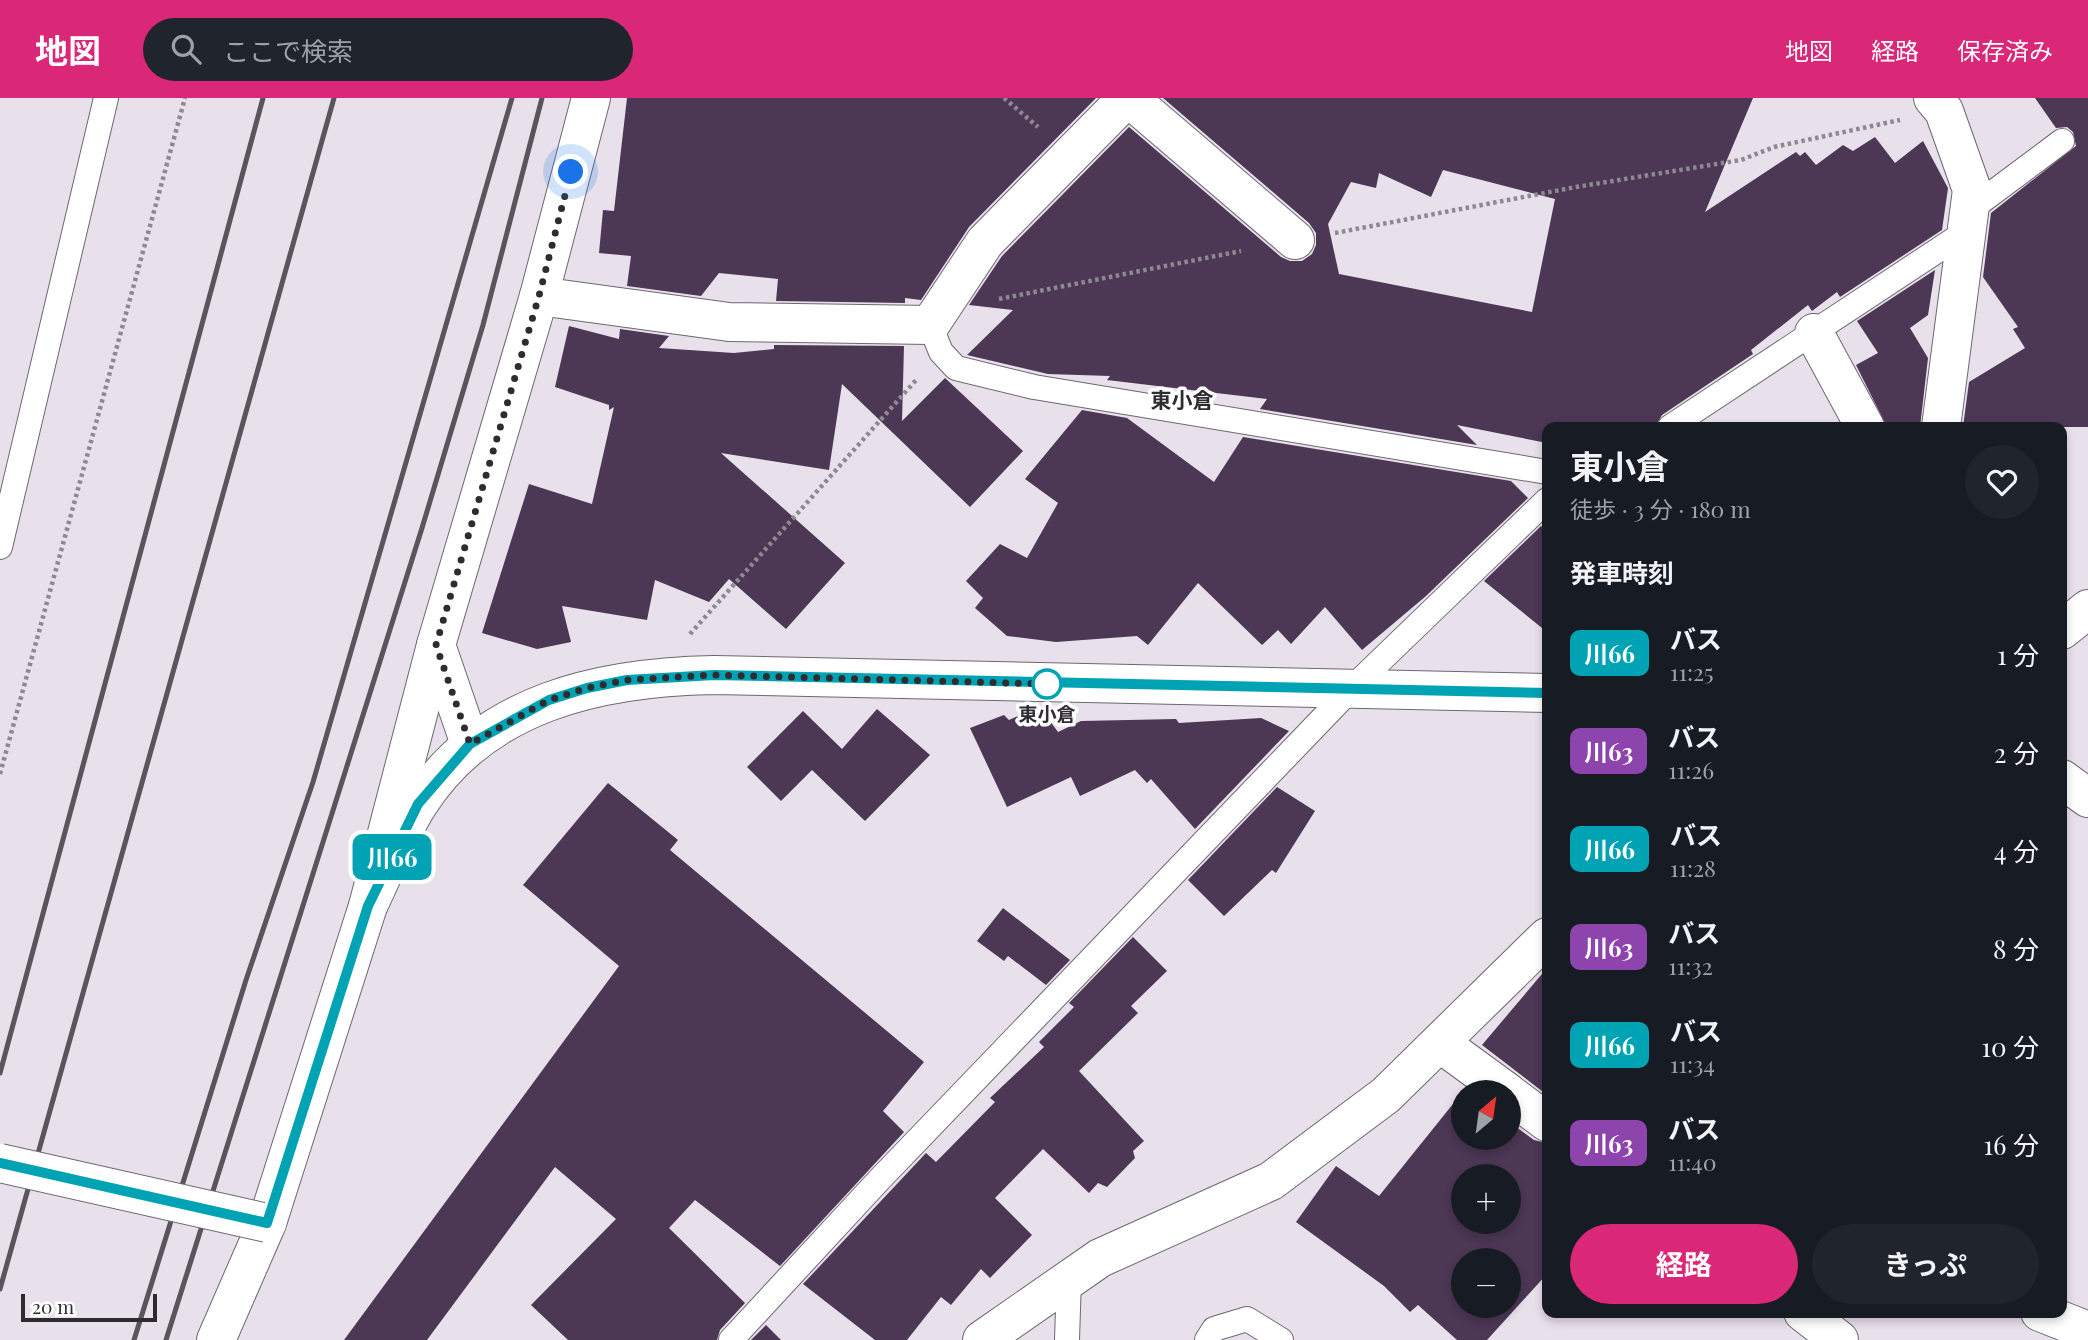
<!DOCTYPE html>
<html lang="ja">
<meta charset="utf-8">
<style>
:root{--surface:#171b24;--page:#20242c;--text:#f1f3f6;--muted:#9ea1a6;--accent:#db2777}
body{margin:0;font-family:"Playfair Display","Noto Sans JP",serif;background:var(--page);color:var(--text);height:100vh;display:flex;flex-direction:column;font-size:26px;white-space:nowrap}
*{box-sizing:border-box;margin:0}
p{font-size:23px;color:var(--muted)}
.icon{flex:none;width:38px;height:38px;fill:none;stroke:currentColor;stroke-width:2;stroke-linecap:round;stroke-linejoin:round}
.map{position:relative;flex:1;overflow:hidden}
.side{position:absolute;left:1542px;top:324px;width:525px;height:896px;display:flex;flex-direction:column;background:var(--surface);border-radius:14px;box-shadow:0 4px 10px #0003}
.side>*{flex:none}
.badge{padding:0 14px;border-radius:10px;font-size:24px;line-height:46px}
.needle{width:46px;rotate:29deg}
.fabs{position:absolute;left:1451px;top:982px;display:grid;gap:14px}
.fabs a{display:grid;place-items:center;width:70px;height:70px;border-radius:50%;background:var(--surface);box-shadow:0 4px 10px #0003;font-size:35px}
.scale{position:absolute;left:21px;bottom:18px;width:136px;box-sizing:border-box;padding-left:7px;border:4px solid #2f2c30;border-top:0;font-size:19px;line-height:24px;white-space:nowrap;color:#2f2c30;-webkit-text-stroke:5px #fff;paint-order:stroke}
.you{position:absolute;width:35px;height:35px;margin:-18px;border:5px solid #fff;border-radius:50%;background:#1a73e8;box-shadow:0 0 0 10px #1a73e833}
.map>.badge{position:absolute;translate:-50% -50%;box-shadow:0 0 0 4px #fff}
h2{padding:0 28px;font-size:26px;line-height:63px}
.round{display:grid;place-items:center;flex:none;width:74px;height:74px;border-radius:37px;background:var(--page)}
.headline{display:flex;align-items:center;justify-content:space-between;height:119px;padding:0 28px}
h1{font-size:33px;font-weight:700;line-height:52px}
.button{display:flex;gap:14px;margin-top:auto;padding:14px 28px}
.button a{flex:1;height:80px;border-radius:42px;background:var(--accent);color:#fff;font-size:28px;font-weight:700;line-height:80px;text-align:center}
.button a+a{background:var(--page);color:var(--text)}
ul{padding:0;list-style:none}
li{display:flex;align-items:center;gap:21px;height:98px;padding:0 28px}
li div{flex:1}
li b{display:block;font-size:26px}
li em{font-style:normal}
li .badge{min-width:77px;font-weight:700;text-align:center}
header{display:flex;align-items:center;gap:42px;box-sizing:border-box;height:98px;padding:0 35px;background:var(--accent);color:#fff}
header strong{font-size:33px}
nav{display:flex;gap:38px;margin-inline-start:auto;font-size:24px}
.search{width:490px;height:63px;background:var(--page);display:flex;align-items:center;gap:18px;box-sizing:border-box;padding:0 24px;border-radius:38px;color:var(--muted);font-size:26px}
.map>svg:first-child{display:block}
.building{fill:#4c3754;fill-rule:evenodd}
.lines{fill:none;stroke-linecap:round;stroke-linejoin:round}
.service-casing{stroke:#6e6771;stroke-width:26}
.minor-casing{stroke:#6e6771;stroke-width:40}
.tertiary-casing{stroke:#6e6771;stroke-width:40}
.path{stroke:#8e8890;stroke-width:4.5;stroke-dasharray:3.5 3.5;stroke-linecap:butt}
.service{stroke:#fff;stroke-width:24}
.minor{stroke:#fff;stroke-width:38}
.tertiary{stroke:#fff;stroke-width:38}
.rail{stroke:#59555a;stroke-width:5}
.tertiary-bridge-casing{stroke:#6e6771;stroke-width:40;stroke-linecap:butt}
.tertiary-bridge{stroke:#fff;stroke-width:38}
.line-casing{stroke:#fff;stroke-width:16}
.line{stroke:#00a3b4;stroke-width:10}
.walk{stroke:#2f2c30;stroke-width:7;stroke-dasharray:0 12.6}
.stop-dot{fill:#fff;stroke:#00a3b4;stroke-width:3.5}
.labels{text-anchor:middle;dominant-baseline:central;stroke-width:7;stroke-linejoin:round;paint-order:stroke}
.stop-label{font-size:19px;font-weight:bold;fill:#2f2c30;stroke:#fff}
.neighbourhood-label{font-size:21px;font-weight:bold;fill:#2f2c30;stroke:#fff}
</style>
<header>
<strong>地図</strong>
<div class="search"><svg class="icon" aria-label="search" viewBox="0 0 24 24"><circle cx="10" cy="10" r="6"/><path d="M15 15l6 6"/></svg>ここで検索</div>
<nav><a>地図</a><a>経路</a><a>保存済み</a></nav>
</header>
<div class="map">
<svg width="2088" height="1242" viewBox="0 0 2088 1242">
<rect width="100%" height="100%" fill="#e8e0eb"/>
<g class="building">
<path d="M627 0H1096L969 129 921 202 905 200V205L776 203 778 181 719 175 701 198 627 188 631 158 599 155 603 112 614 113Z"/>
<path d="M1163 0H1753L1705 114 1796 54 1800 58 1805 54 1816 67 1843 47 1853 53 1875 39 1895 65 1923 43 1948 90 1942 132 1840 199 1837 194 1812 213 1808 207 1751 252 1753 256 1662 317 1655 329H1547V345L1457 327 1477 347 1260 311 1267 301 1107 282 1110 278 1048 276 967 257 1013 212 969 207 1002 158 1129 29 1281 159 1290 163H1302L1312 156 1316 147V135L1309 125ZM1443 72 1555 101 1532 214 1339 176 1328 126 1351 84 1376 90 1379 75 1431 99Z"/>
<path d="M2035 0H2088V329H1963L1969 284 2025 250 2013 231 2018 229 1983 179 1991 115 2076 48 2073 34 2067 29 2056 30Z"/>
<path d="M1935 172 1928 217 1910 230 1928 260 1920 329H1887L1856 267 1878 255 1857 223Z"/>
<path d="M569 228 619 241 620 231 669 238 659 250 734 255 774 251V247L904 248 902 323 945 280 1023 353 970 409 842 286 829 372 721 355 845 465 786 531 729 481 709 504 655 482 647 522 562 508 571 544 537 551 482 535 529 386 592 406 614 309 609 312V307L555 289Z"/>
<path d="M1082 312 1127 320 1214 384 1243 339 1511 383 1528 400 1426 498 1362 552 1325 509 1291 546 1278 532 1262 547 1198 485 1148 547 1137 538 1056 544 1007 538 975 510 983 500 966 483 1000 446 1027 460 1058 405 1025 381Z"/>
<path d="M1541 428 1547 432V534L1484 483Z"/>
<path d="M877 611 930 657 865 723 812 672 781 703 747 669 803 613 842 651Z"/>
<path d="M1025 615 1032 624 1044 615 1058 634 1081 623 1176 621 1179 625 1261 620 1289 633 1195 731 1151 681 1147 685 1135 672 1080 698 1071 679 1007 709 970 630 1004 617 1009 622Z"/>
<path d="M608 685 678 742 670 752 924 964 883 1013 904 1034 780 1168 695 1102 669 1130 745 1205 720 1232 717 1242H568L531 1207 616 1121 555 1069 427 1242H344L619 868 523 787Z"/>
<path d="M1277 689 1315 713 1276 775 1272 772 1224 818 1188 782Z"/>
<path d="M1003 810 1070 862 1046 887 1008 858 1004 863 977 843Z"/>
<path d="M1133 839 1167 873 1131 908 1138 915 1079 973 1144 1043 1133 1053 1135 1060 1107 1089 1098 1085 1089 1095 1043 1051 995 1100 1032 1137 990 1180 981 1171 951 1207 941 1199 907 1242H875L803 1186 926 1055 936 1064 995 1004 990 1000 1044 949 1039 944 1074 909 1069 905Z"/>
<path d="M1547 870V997L1482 947Z"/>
<path d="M1465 991 1470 994H1463V1040H1508V1023L1534 1042 1547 1045V1176L1487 1242H1457L1418 1207 1410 1214 1384 1188 1296 1124 1336 1068 1379 1098ZM1463 1078H1508V1124H1463ZM1463 1162H1508V1208H1463Z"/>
<path d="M766 1227 781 1242H751Z"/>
</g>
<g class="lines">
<g class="service-casing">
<g id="service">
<path d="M1971 111 2062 43"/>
<path d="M930 227 941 254 956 270 1034 289 1547 374"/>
<path d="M1670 329 1967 133"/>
<path d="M0 449 106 0"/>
<path d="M731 1242 879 1082 1350 592 1547 402"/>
<path d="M1067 1242 1069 1180"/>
<path d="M1207 1242 1214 1231 1247 1221 1281 1242"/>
</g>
</g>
<g class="minor-casing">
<g id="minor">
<path d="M1129 0 1295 142"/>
<path d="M1933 0 1944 13 1972 92 1941 329"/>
<path d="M539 198 729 224 930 227 985 144 1127 0"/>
<path d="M1814 235 1865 329"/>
<path d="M2062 532 2088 511"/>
<path d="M1440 945 1507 994"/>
<path d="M1508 995 1547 1024"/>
<path d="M1803 1214 1839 1242"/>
<path d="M2040 1214 2088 1233"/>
<path d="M982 1242 1100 1160 1271 1083 1386 997 1547 839"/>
</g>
</g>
<g class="tertiary-casing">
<g id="tertiary">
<path d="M470 646 436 547 539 198 591 0"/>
<path d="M2062 681 2088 700"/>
<path d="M368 808C384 775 398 739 418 707 483 604 600 579 714 577L1547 595"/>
<path d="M216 1242 267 1125 368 808 436 547"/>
</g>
</g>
<g class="path">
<path d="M1004 0 1038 29"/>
<path d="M1335 135 1576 89 1741 62 1774 49 1900 22"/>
<path d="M999 201 1241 153"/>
<path d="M690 536 917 281"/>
<path d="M0 676 185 0"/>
</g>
<use href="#service" class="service"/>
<use href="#minor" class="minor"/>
<use href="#tertiary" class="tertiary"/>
<g class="rail">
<path d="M0 975 263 0"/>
<path d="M0 1191 334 0"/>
<path d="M134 1242 246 882 313 684 512 0"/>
<path d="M166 1242 422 430 483 227 542 0"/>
</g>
<g class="tertiary-bridge-casing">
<path id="tertiary-bridge" d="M0 1065 267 1125"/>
</g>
<use href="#tertiary-bridge" class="tertiary-bridge"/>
</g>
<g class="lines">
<g class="line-casing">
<path id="line" d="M0 1065 267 1125 368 808 418 706 470 646 549 602 587 590 627 582 714 577 1547 595"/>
</g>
<use href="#line" class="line"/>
<path class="walk" d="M571 74 539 198 436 547 470 646 549 602 587 590 627 582 714 577 1047 586"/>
</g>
<circle class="stop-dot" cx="1047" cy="586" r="14"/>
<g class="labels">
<g class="stop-label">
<text x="1047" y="615">東小倉</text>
</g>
<g class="neighbourhood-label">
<text x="1182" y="301">東小倉</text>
</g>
</g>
</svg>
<div class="fabs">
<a><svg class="needle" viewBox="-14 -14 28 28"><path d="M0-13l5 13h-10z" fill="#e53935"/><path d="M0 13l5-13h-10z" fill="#9ea1a6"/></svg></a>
<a>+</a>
<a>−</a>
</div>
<div class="scale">20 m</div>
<div class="you" style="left:571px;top:74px"></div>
<b class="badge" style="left:392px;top:759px;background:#00a3b4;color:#fff">川66</b>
<section class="side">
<div class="headline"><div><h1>東小倉</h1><p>徒歩 · 3 分 · 180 m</p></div><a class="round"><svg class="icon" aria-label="heart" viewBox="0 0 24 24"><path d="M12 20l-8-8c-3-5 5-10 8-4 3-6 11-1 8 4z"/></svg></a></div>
<h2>発車時刻</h2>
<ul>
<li><span class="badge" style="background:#00a3b4;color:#fff">川66</span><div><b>バス</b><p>11:25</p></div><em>1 分</em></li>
<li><span class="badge" style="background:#8e44ad;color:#fff">川63</span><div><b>バス</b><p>11:26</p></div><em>2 分</em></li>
<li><span class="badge" style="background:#00a3b4;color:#fff">川66</span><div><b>バス</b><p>11:28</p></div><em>4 分</em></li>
<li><span class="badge" style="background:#8e44ad;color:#fff">川63</span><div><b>バス</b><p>11:32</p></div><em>8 分</em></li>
<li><span class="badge" style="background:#00a3b4;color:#fff">川66</span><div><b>バス</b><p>11:34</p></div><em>10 分</em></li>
<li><span class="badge" style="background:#8e44ad;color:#fff">川63</span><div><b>バス</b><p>11:40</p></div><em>16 分</em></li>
</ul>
<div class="button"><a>経路</a><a>きっぷ</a></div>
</section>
</div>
